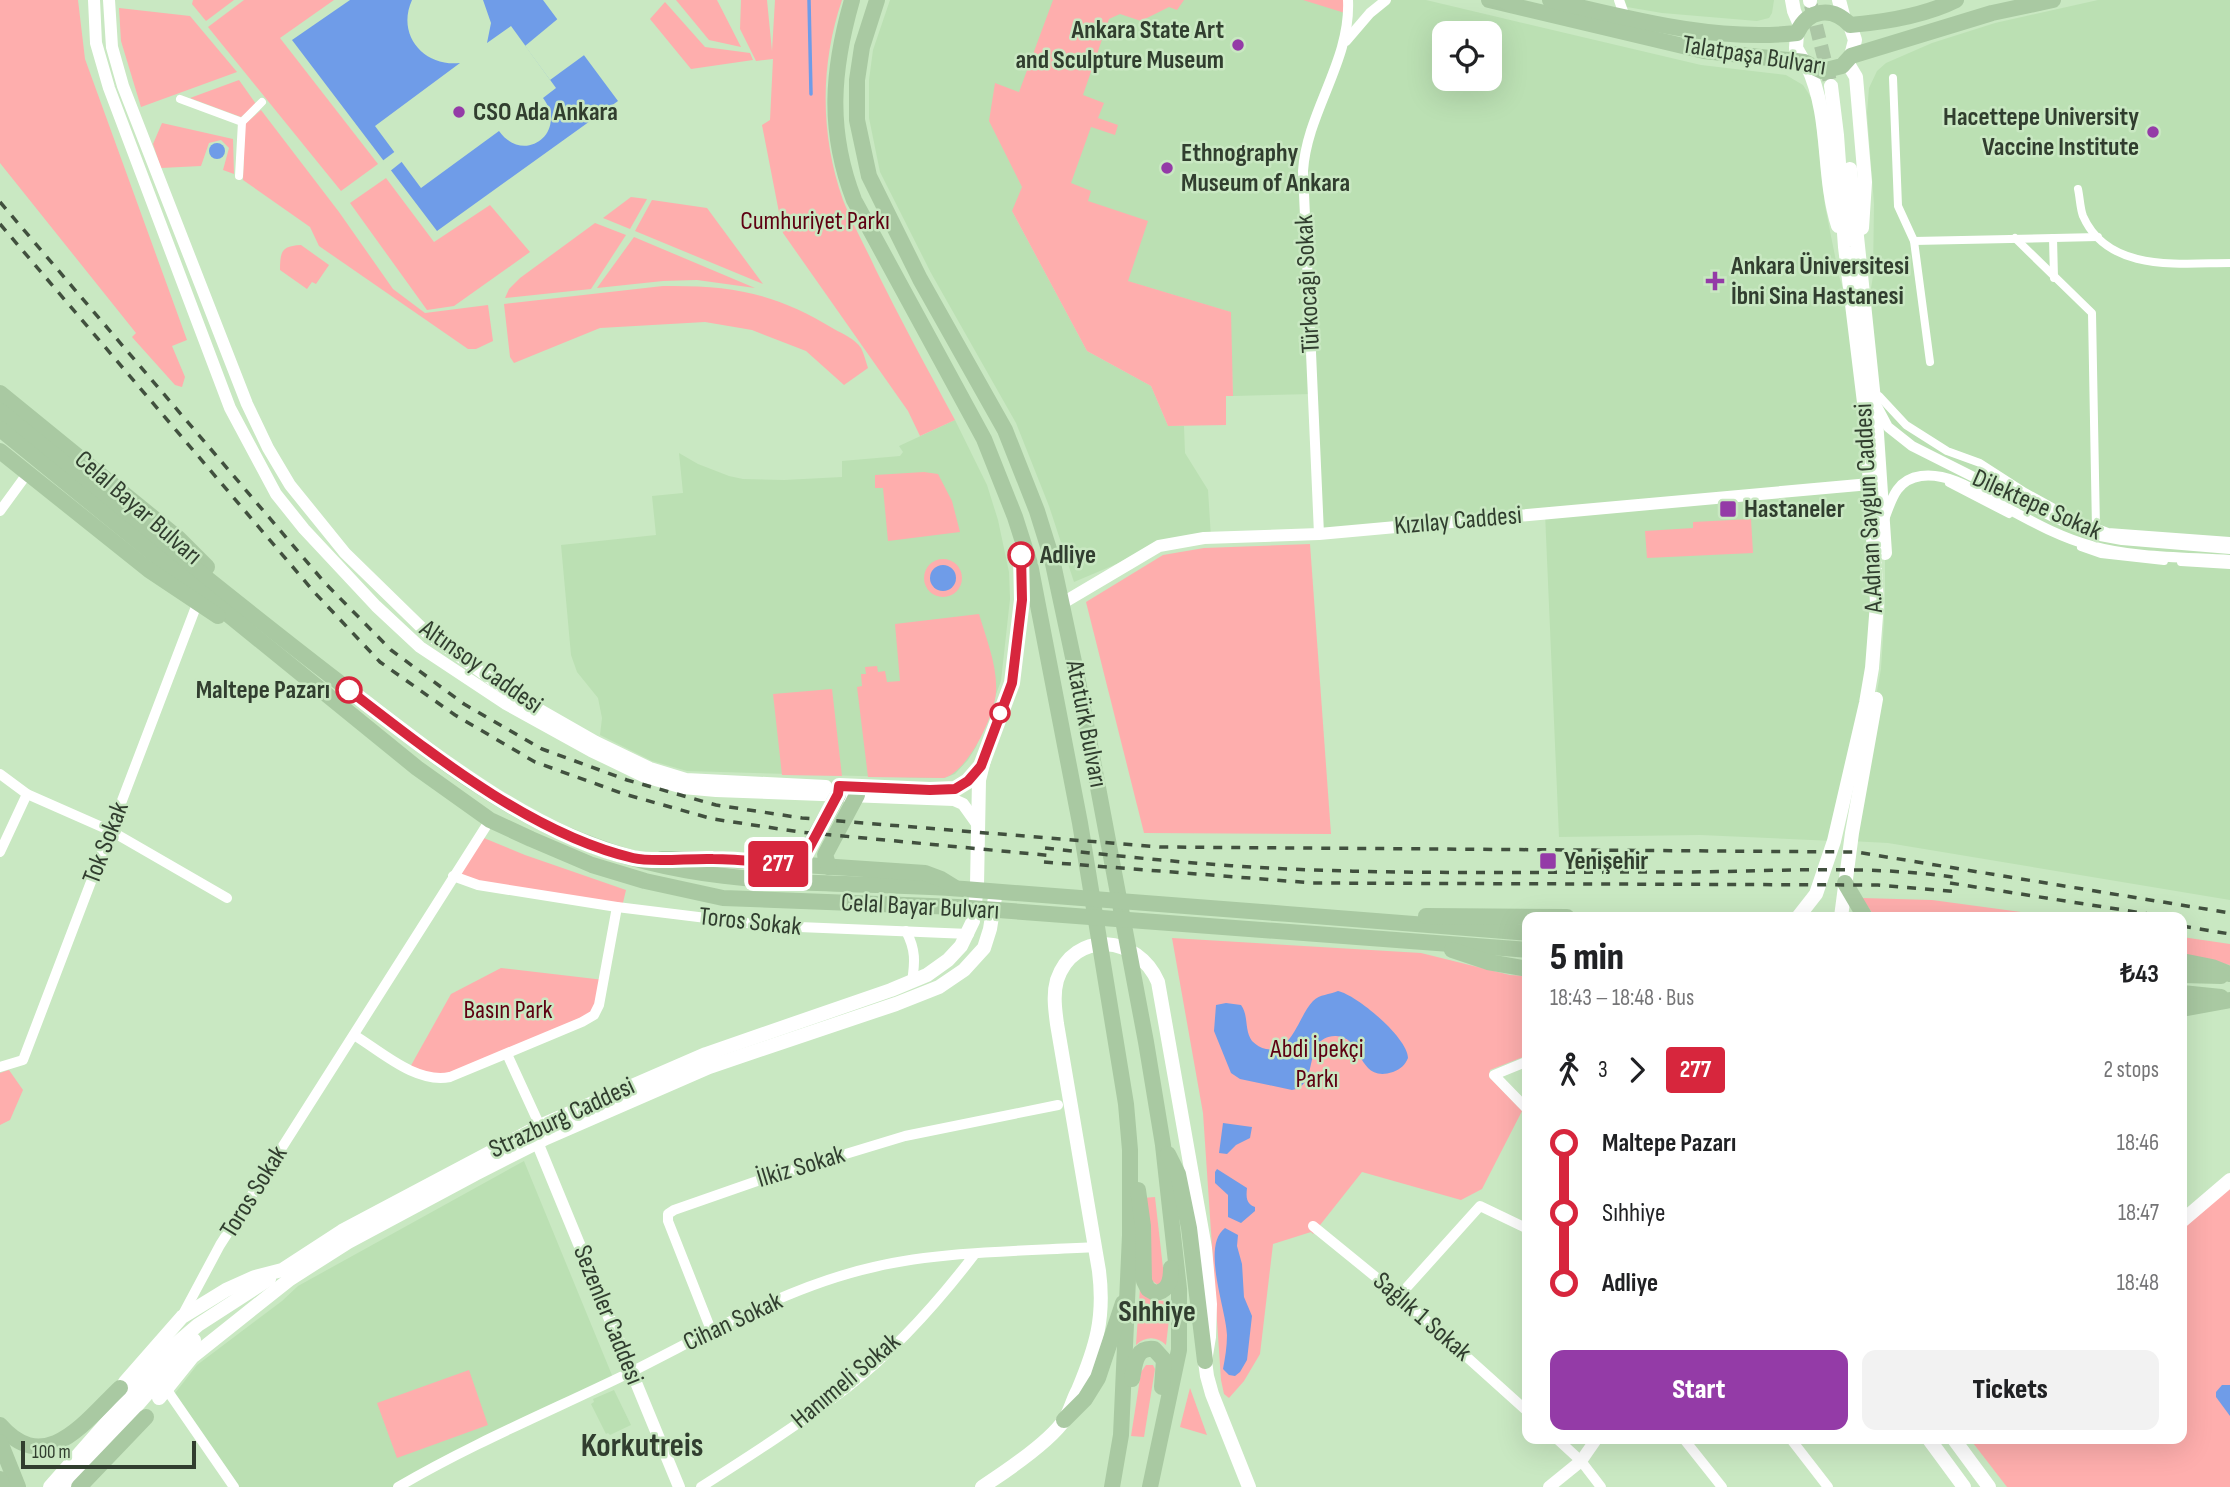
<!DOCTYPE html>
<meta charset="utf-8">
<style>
:root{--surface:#fff;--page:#f2f2f2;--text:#202124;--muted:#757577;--accent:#943ba7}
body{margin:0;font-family:"Sofia Sans Condensed",sans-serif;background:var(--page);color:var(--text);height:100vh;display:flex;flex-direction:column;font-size:26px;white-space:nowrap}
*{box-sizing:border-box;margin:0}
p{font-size:23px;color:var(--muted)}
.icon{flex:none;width:38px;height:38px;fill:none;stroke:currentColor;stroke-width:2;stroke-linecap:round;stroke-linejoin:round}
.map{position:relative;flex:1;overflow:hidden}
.details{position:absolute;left:1522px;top:912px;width:665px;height:532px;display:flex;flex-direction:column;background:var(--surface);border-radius:14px;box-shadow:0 7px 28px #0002}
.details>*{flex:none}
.badge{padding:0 14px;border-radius:5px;font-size:24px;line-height:46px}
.controls{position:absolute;left:1432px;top:21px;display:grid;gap:14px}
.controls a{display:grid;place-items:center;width:70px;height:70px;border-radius:14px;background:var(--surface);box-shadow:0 7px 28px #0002;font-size:35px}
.scale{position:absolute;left:21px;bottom:18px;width:175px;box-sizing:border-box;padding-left:7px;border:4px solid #313e2f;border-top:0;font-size:19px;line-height:24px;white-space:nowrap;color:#313e2f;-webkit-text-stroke:5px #c9e8c2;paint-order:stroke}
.map>.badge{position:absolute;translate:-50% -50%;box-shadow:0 0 0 4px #fff}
.legs{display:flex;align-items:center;gap:10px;height:77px;padding:0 28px;font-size:23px}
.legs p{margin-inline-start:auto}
.headline{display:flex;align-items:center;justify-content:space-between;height:119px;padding:0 28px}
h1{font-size:38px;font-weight:800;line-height:52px}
.primary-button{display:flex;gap:14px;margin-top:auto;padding:14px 28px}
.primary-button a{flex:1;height:80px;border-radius:14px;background:var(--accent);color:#fff;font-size:28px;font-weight:800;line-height:80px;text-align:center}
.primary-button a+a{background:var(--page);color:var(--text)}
ul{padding:0 28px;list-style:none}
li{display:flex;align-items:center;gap:24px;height:70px;font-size:26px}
li i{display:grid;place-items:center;width:10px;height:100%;margin:0 9px;background:currentColor}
li i::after{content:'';width:18px;height:18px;margin:-9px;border:5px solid;border-radius:50%;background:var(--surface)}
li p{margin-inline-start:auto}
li:first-child i{background:linear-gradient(#0000 50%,currentColor 0)}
li:last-child i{background:linear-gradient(currentColor 50%,#0000 0)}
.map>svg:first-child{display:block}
.built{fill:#bbe0b3;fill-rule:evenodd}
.green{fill:#feaead}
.water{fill:#6f9ce8}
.pier{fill:#c9e8c2}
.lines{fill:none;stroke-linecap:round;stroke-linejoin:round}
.stream{stroke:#6f9ce8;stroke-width:3.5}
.secondary-tunnel{stroke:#abc6a5;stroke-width:14;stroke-dasharray:14 7;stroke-linecap:butt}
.pedestrian{stroke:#fff;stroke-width:8}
.minor{stroke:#fff;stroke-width:10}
.tertiary{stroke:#fff;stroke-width:12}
.secondary{stroke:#fff;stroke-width:14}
.primary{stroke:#a9c9a2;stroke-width:16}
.rail{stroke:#41503e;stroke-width:3.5;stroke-dasharray:9 9;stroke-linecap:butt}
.line-1-casing{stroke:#fff;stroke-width:16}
.line-1{stroke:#d7263d;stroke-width:10}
.poi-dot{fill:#943ba7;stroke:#c9e8c2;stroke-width:2.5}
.stop-1-dot{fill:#fff;stroke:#d7263d;stroke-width:3.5}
.labels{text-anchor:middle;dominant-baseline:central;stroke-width:5;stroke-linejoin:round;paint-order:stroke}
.poi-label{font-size:26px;font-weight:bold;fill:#313e2f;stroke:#c9e8c2;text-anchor:start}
.street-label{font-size:26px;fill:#313e2f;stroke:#c9e8c2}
.park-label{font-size:26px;fill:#5e0012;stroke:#c9e8c2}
.stop-label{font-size:26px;font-weight:bold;fill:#313e2f;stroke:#c9e8c2;text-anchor:start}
.quarter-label{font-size:30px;font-weight:bold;fill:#313e2f;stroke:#c9e8c2}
.district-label{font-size:33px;font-weight:bold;fill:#313e2f;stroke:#c9e8c2}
</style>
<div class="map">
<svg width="2230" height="1487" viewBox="0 0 2230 1487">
<rect width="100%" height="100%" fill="#c9e8c2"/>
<g class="built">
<path d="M890 0H1348L1345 40 1386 0H1426L1701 65 1786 75 1803 85 1814 102 1825 206 1839 276 1854 321 1875 636 1834 841 1700 835 1559 837 1545 513 1319 534 1313 394 1233 396 1230 312 1127 281 1012 211 1087 351 1151 386 1168 426H1184L1185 453 1208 490 1211 538 1159 546 1074 582 1049 506 1016 423 931 273 880 172 869 118V80L873 50ZM1444 33H1489V79H1444Z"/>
<path d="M1619 0H1774L1772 13 1769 18 1757 21 1662 13 1621 6Z"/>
<path d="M2098 0H2230V900L1888 843 1850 841 1881 669 1885 604V551L1866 319 1873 276 1874 204 1867 113 1869 88 1877 71 1886 63 1932 43 1995 23Z"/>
<path d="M955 420 987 485 998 520 1009 572 1010 599 1001 681 976 747 968 760 955 774 944 778H930L687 771 652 761 600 735 602 718 598 698 577 672 571 655 561 545 656 535 652 496 683 493 679 453 698 464 729 476 743 479 784 480 842 477V461L900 456 903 452 899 446Z"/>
<path d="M524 1161 614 1380 398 1487H234L172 1397 197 1365 282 1301 298 1286Z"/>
<path d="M614 1390 631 1425 610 1435 608 1433 606 1434 591 1404 594 1402 593 1399Z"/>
</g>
<g class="green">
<path d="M0 0H78L85 59 187 340 172 346 185 377 182 387 175 385 132 337 136 333 0 163Z"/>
<path d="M193 0H234L206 21 192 4Z"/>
<path d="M244 0H334L280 38 378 164 341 191 208 27Z"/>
<path d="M676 0H717L741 47 709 40Z"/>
<path d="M741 0H767L772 51 775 0H842C820 65 820 135 843 200 852 223 865 246 875 268 900 319 928 370 955 420L920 436 908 411 783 233 762 125 770 120 773 59 756 61 740 29Z"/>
<path d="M1053 0H1184L1177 10 1169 7 1141 21 1120 14 1109 19 1083 95 1104 103 1098 118 1118 125 1115 135 1091 127 1071 183 1091 191 1088 201 1148 221 1128 281 1231 312 1233 396H1226V425L1168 426 1151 386 1087 351 1012 211 1022 187 989 121 995 83 1019 92Z"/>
<path d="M1303 0H1348V14Z"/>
<path d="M665 2 705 47 750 53 753 60 691 69 650 19Z"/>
<path d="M119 8 190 16 237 72 141 107 121 41Z"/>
<path d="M239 80 256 104 241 117 190 98Z"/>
<path d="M261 110 339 212 393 289 425 313 488 305 493 341 476 349H468L319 246 310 227 243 180 245 124Z"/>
<path d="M162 123 233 139 234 174 223 170 229 148 221 140 209 143 201 166 161 168 153 144Z"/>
<path d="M386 178 434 242 490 205 530 252 454 306 427 310 350 203Z"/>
<path d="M631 197 647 199 630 229 603 218Z"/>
<path d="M652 200 707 208 763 284 635 231Z"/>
<path d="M595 223 626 235 591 289 505 298 509 289 520 278Z"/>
<path d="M634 237 755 288 697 280 663 281 597 288Z"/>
<path d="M301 245 329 265 316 284 312 282 307 289 280 270C280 251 282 246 301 245Z"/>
<path d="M663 286C731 285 776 293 834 329 843 334 855 339 861 348 864 354 866 362 868 368L844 385 806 351 752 330 705 322 600 328 514 363 510 357 504 304Z"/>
<path d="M924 472 938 474 952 501 960 532 888 541 883 488H875V475Z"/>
<path d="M1751 519 1753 553 1647 558 1645 531 1693 528V522Z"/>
<path d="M1310 544 1331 834 1144 833 1086 602 1163 555 1204 548Z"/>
<circle cx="943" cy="578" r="19"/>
<path d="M979 614C986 638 998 667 996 693 994 717 968 771 944 778L868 777 857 687 862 686 861 674H866L865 667 877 666 878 672 885 671 887 682 900 681 895 624Z"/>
<path d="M832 689 842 776 782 775 773 694Z"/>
<path d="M479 836 525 855 626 890 622 907 453 876Z"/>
<path d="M1862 898 1932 900 2058 917H1875Z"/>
<path d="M2182 937 2230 944V965L2182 955Z"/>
<path d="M1172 938 1421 953 1510 975 1528 976V1055L1490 1070 1489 1077 1522 1111 1482 1189 1461 1200 1362 1172 1313 1234 1311 1232 1273 1244 1260 1354 1244 1381 1229 1398 1224 1394 1221 1380 1203 1113Z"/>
<path d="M501 968 604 980 597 1010 450 1077 409 1069 451 994Z"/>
<path d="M9 1070 23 1090 10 1120 0 1125V1073Z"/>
<path d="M2230 1180V1487H2007L1970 1439 2182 1438V1221Z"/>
<path d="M1155 1197 1164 1277 1163 1282 1158 1285 1151 1280 1143 1198Z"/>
<path d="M1140 1288 1150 1299 1171 1302 1166 1345C1157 1336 1145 1336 1136 1345Z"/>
<path d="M1146 1365H1153L1155 1369 1144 1437 1131 1436 1141 1372Z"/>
<path d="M469 1370 488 1425 397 1458 377 1403Z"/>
<path d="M1190 1388 1207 1435 1180 1427Z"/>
</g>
<g class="water">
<path d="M350 0H412C396 35 424 67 460 63L375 126 421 188 499 131C524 166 569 132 543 98L556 88 511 26 487 43 491 23 483 0H543L618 101 437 231 292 40Z"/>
<circle cx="217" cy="151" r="8"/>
<circle cx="943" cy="578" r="13"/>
<path d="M1338 991C1357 995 1408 1038 1408 1058 1405 1065 1401 1069 1393 1072 1356 1084 1364 1035 1335 1036 1301 1037 1321 1086 1292 1090L1240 1079 1231 1073 1214 1031 1216 1005 1226 1003 1241 1005C1249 1016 1244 1030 1252 1041 1256 1045 1261 1048 1266 1049 1292 1054 1299 1015 1313 1001 1320 994 1329 995 1338 991Z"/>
<path d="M1223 1123 1252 1127 1250 1138 1236 1145 1227 1154 1219 1153Z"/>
<path d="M1217 1169 1247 1188C1246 1197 1246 1204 1255 1207V1211L1241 1223 1228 1217V1195L1215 1183V1172Z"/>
<path d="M1225 1228 1238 1235 1237 1246 1242 1264 1244 1297 1252 1316 1247 1360 1240 1372 1235 1376 1229 1375 1223 1369C1225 1358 1227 1347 1227 1335 1226 1308 1201 1246 1225 1228Z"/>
<path d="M2222 1385H2230V1416L2216 1397V1392Z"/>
</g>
<g class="pier">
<path d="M560 17 587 53 550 80 525 46Z"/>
<path d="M397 150 404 160 389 172 381 162Z"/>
</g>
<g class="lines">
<path class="stream" d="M809 0 811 94"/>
<path class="secondary-tunnel" d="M1811 5 1831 86"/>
<g class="pedestrian">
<path d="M1893 78 1898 206 1914 241 2098 237"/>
<path d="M180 99 242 122 262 102"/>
<path d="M239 176 242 122"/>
<path d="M2078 189C2080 198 2080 208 2083 216 2108 273 2180 263 2230 263"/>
<path d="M2015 238 2092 313 2096 529"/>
<path d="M2053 238 2054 278"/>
<path d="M1914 241 1930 362"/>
<path d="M1879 396 1906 425 1947 451 1980 463 2025 492 2076 520 2108 532 2230 541"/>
<path d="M1949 483 2009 514"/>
<path d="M2081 547 2101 554 2164 561"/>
<path d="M2181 562 2230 565"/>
</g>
<g class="minor">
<path d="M1619 0 1625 17"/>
<path d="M1346 41 1370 13 1386 0"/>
<path d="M1878 408 1888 427 1912 446 2057 519 2095 535 2122 540 2230 549"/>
<path d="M0 511 27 474"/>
<path d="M1885 517C1892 497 1898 479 1921 476 1951 472 1980 494 2005 507 2033 522 2061 538 2092 546 2136 558 2185 557 2230 560"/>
<path d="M1319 534 1303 171C1307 111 1351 61 1348 0"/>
<path d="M0 774 27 794 111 831 227 898"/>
<path d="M0 852 27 794"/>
<path d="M453 876 478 885 617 907 747 923 799 927 969 934"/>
<path d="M906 931C916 950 915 962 912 982"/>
<path d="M354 1035C382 1052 416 1084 450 1077L582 1022 594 1015 599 1005 617 907"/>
<path d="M507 1054 540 1126"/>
<path d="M1528 1061 1494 1075 1528 1110"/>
<path d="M0 1067 23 1060 197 604"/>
<path d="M1313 1226 1399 1296 1528 1412"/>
<path d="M1399 1296 1480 1206 1528 1229"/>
<path d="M182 1316 220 1245 490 820"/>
<path d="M711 1330 668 1221V1214L674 1210 760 1180 905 1136 1058 1105"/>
<path d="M167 1390 234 1487"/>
<path d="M1556 1438 1581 1461 1601 1487"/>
<path d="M1683 1438 1722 1487"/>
<path d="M1790 1438 1828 1487"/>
<path d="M398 1487C473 1443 553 1410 631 1372 709 1333 788 1286 874 1267 942 1251 1025 1251 1096 1247"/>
<path d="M701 1487C751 1455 801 1423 848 1387 895 1350 938 1302 974 1255"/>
</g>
<g class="tertiary">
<path d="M94 0 96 43 109 88 230 408 276 494 304 529 376 606 420 647 506 704 591 751 645 777 683 788 716 791 954 800 963 804 978 825"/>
<path d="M109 0 112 47 123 86 247 404 268 448 290 485 345 553 428 634 512 694 596 742 650 768 686 779 826 786"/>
<path d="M1061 604 1159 546 1204 538 1319 534 1870 484"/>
<path d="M879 788C900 789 943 796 961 786 969 782 975 773 981 767"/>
<path d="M537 1142 679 1487"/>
<path d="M1549 1487 1581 1461 1597 1438"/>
</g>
<g class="secondary">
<path d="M1792 0 1794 11 1800 25"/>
<path d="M1810 0V1"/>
<path d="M1839 0 1844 19"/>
<path d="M1850 25 1855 40 1851 56"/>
<path d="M1797 33 1796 48 1804 62"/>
<path d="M1847 62 1856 77 1858 100 1865 182 1862 228"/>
<path d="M1807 65C1832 119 1821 172 1838 226"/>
<path d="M1850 169 1876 419 1885 553"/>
<path d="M1798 917 1816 894 1834 841 1866 703 1872 668 1877 603 1866 419 1845 247 1837 135 1831 86"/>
<path d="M1841 917 1852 833 1876 699"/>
<path d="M2182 1221 2230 1180"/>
<path d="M125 1382 182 1317 226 1290 255 1277 282 1270 342 1231 540 1126 706 1054 891 990 927 975 948 960 961 946 973 921 977 885 979 780 986 752 1012 683 1022 600 1020 546"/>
<path d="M159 1398 192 1357 290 1279 348 1242 475 1174 546 1138 709 1067 896 1004 939 987 964 970 984 948 990 929 996 891"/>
<path d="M1928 1438 1964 1487"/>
<path d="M1953 1438 1989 1487"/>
<path d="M50 1487 177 1343 198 1325 269 1279"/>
<path d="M66 1487 194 1340"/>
<path d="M982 1487C1005 1472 1050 1442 1065 1419 1070 1411 1073 1399 1078 1390 1096 1347 1105 1318 1099 1271L1057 1024C1055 1009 1053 994 1057 980 1074 929 1138 935 1158 982L1205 1248 1210 1304 1209 1337 1205 1361 1207 1376 1212 1394 1249 1487"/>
</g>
<g class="primary">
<path d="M852 0C832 70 827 130 854 200L984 439 1015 517 1030 564 1080 823 1126 1104 1130 1150V1235L1121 1435 1112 1487"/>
<path d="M877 0 862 47 857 80V120L869 176 920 279 1005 430 1037 511 1052 559 1077 676 1146 1042 1163 1145 1179 1289V1350L1150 1487"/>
<path d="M1489 0 1704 51 1788 60 1804 62 1822 71 1842 66 1851 56 1992 13 2053 0"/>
<path d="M1550 0C1631 19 1714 42 1797 33 1808 9 1832 6 1850 25 1885 22 1924 16 1956 0"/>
<path d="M0 393 178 538 207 567"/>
<path d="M0 411C116 505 231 600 349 690 422 746 496 807 582 841 705 891 835 880 964 889 1152 902 1340 919 1528 933"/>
<path d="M0 429 417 768 490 820 531 839 592 865 645 881 723 898 957 907 1528 950"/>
<path d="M0 451 149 570 218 616"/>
<path d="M662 859H715L925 873 941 879 954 887"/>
<path d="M793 865 803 858 838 795"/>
<path d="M829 867 825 855 857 795"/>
<path d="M1845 883 1865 917"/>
<path d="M1426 916 1567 917"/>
<path d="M1452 950 1488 962 1528 969"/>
<path d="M2182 961 2212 967 2230 974"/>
<path d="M2182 975 2221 976"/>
<path d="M2182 993 2221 997"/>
<path d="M2182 1009 2230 1000"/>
<path d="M1168 1154 1178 1174 1189 1228 1205 1361"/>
<path d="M1138 1190 1143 1226 1144 1281 1148 1289 1155 1293C1169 1291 1171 1280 1171 1268"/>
<path d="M1132 1379C1135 1364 1135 1347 1154 1349L1164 1360 1162 1387"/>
<path d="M1064 1420 1085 1399 1098 1378 1123 1303"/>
<path d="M0 1425C46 1478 86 1420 120 1388"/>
<path d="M0 1442 18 1487"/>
<path d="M0 1479 3 1487"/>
<path d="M79 1487 146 1417"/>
</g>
<g class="rail">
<path d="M0 202 325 583 391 650 464 704 542 749 627 780 716 805 802 818 1160 847 1856 852 2230 913"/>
<path d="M0 224 315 593 380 662 455 715 535 762 624 794 713 819 800 832 1055 856"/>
<path d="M1045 848C1134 858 1224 867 1314 870 1429 874 1544 872 1659 872 1758 873 1861 863 1960 878"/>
<path d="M1044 862 1313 883 1878 885 1960 892"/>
<path d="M1950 883 2168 917"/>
<path d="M2182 926 2230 934"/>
</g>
</g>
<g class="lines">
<g class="line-1-casing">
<path id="line-1" d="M349 690C431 753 531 834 633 858 654 863 690 858 713 859 740 859 767 863 793 865L803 858 807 852 838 794 839 786 930 790 955 789 968 781 981 766 1012 683 1022 600 1021 555"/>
</g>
<use href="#line-1" class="line-1"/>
</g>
<g class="poi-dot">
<circle cx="1238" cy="45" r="7"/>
<circle cx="459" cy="112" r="7"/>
<circle cx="2153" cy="132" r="7"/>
<circle cx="1167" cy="168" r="7"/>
<path d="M1711.5 270.5h7v7h7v7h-7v7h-7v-7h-7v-7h7z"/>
<rect x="1719" y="500" width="18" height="18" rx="3.5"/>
<rect x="1539" y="852" width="18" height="18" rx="3.5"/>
</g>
<g class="stop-1-dot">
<circle cx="1021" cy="555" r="12"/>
<circle cx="349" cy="690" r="12"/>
<circle cx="1000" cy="713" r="9"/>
</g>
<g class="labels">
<g class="poi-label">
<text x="1224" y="30" text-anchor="end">Ankara State Art<tspan x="1224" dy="30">and Sculpture Museum</tspan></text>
<text x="473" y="112">CSO Ada Ankara</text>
<text x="2139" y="117" text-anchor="end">Hacettepe University<tspan x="2139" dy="30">Vaccine Institute</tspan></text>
<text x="1181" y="153">Ethnography<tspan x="1181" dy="30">Museum of Ankara</tspan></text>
<text x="1731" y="266">Ankara Üniversitesi<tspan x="1731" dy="30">İbni Sina Hastanesi</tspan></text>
<text x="1744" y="509">Hastaneler</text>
<text x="1564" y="861">Yenişehir</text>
</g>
<g class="street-label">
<text transform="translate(1754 56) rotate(9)">Talatpaşa Bulvarı</text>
<text transform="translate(1308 284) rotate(-93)">Türkocağı Sokak</text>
<text transform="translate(2037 505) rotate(24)">Dilektepe Sokak</text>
<text transform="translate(138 508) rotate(41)">Celal Bayar Bulvarı</text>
<text transform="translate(1869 508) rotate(-93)">A.Adnan Saygun Caddesi</text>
<text transform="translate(1458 521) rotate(-5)">Kızılay Caddesi</text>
<text transform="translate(481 667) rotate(35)">Altınsoy Caddesi</text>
<text transform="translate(1086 724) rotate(79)">Atatürk Bulvarı</text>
<text transform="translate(106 843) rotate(-69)">Tok Sokak</text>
<text transform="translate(920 907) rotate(3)">Celal Bayar Bulvarı</text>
<text transform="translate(750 922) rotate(6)">Toros Sokak</text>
<text transform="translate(562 1118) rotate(-25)">Strazburg Caddesi</text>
<text transform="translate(801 1167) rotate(-17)">İlkiz Sokak</text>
<text transform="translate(254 1192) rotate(-58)">Toros Sokak</text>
<text transform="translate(608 1315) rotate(68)">Sezenler Caddesi</text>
<text transform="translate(1422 1317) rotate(41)">Sağlık 1 Sokak</text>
<text transform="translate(733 1322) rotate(-25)">Cihan Sokak</text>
<text transform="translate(846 1381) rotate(-40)">Hanımeli Sokak</text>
</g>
<g class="park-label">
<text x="815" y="221">Cumhuriyet Parkı</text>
<text x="508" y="1010">Basın Park</text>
<text x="1317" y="1049">Abdi İpekçi<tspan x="1317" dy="30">Parkı</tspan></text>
</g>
<g class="stop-label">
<text x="1040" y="555">Adliye</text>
<text x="330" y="690" text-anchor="end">Maltepe Pazarı</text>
</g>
<g class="quarter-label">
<text x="1157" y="1312">Sıhhiye</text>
</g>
<g class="district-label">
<text x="642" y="1446">Korkutreis</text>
</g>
</g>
</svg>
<div class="controls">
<a><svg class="icon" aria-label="locate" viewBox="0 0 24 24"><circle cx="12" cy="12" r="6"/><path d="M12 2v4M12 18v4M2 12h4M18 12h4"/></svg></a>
</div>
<div class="scale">100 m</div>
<b class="badge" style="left:778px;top:864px;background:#d7263d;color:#fff">277</b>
<section class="details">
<div class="headline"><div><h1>5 min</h1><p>18:43 – 18:48 · Bus</p></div><b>₺43</b></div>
<div class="legs"><svg class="icon" aria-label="walk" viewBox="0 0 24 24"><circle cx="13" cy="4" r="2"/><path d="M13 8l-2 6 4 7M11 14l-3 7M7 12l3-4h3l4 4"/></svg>3<svg class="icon" aria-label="forward" viewBox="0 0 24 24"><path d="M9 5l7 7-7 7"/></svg><b class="badge" style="background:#d7263d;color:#fff">277</b><p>2 stops</p></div>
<ul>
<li><i style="color:#d7263d"></i><b>Maltepe Pazarı</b><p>18:46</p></li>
<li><i style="color:#d7263d"></i><span>Sıhhiye</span><p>18:47</p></li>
<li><i style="color:#d7263d"></i><b>Adliye</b><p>18:48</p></li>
</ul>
<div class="primary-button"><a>Start</a><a>Tickets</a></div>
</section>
</div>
